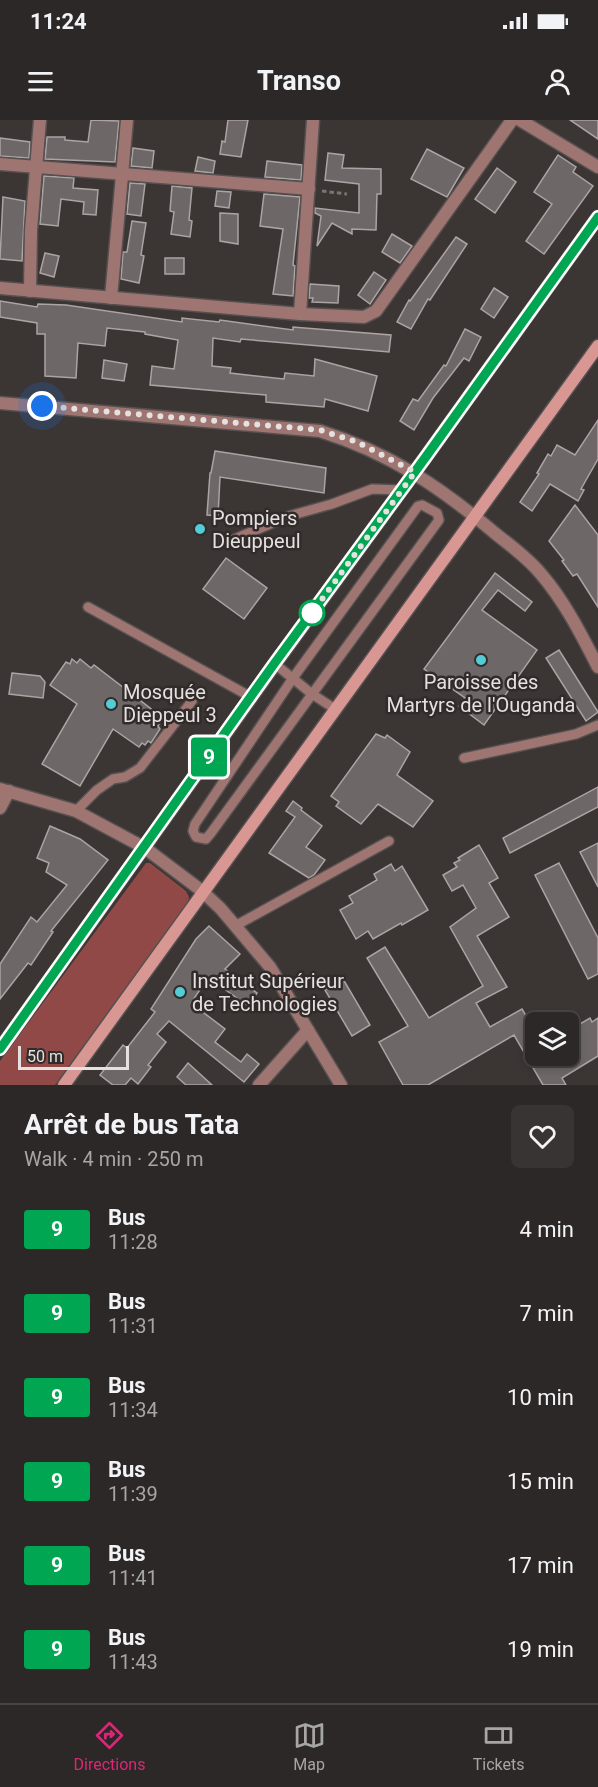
<!DOCTYPE html>
<meta charset="utf-8">
<style>
:root{--surface:#2c2827;--page:#383433;--text:#f1f3f6;--muted:#a6a6a7;--line:#484444;--accent:#db2777}
body{margin:0;font-family:Roboto,sans-serif;background:var(--page);color:var(--text);height:100vh;display:flex;flex-direction:column;font-size:22px;white-space:nowrap}
*{box-sizing:border-box;margin:0}
p{font-size:20px;color:var(--muted)}
.icon{flex:none;width:33px;height:33px;fill:none;stroke:currentColor;stroke-width:2;stroke-linecap:round;stroke-linejoin:round}
.map{position:relative;height:965px;overflow:hidden}
.side{display:flex;flex-direction:column;background:var(--surface);flex:1}
.side>*{flex:none}
.badge{padding:0 12px;border-radius:4px;font-size:21px;line-height:39px}
.controls{position:absolute;left:525px;top:892px;display:grid;gap:12px}
.controls a{display:grid;place-items:center;width:54px;height:54px;border-radius:9px;background:var(--surface);box-shadow:0 3px 9px #0003,0 0 0 2px var(--line);font-size:30px}
.scale{position:absolute;left:18px;bottom:15px;width:111px;box-sizing:border-box;padding-left:6px;border:3px solid #e5e1e1;border-top:0;font-size:16px;line-height:21px;white-space:nowrap;color:#e5e1e1;-webkit-text-stroke:4px #312b2a;paint-order:stroke}
.you{position:absolute;width:30px;height:30px;margin:-15px;border:4px solid #fff;border-radius:50%;background:#1a73e8;box-shadow:0 0 0 9px #1a73e833}
.map>.badge{position:absolute;translate:-50% -50%;box-shadow:0 0 0 3px #fff}
.round{display:grid;place-items:center;flex:none;width:63px;height:63px;border-radius:9px;background:var(--page)}
.overview{display:flex;align-items:center;justify-content:space-between;height:102px;padding:0 24px}
h1{font-size:28px;font-weight:700;line-height:45px}
ul{padding:0;list-style:none}
li{display:flex;align-items:center;gap:18px;height:84px;padding:0 24px}
li div{flex:1}
li b{display:block;font-size:22px}
li em{font-style:normal}
li .badge{min-width:66px;font-weight:700;text-align:center}
.status{display:flex;justify-content:space-between;align-items:center;height:42px;padding:0 30px;background:var(--surface);direction:ltr}
.status svg{height:16px;fill:currentColor}
header{display:flex;justify-content:space-between;align-items:center;height:78px;padding:0 24px;background:var(--surface);font-size:27px;font-weight:700}
.menu{display:flex;justify-content:space-around;align-items:center;height:84px;border-top:2px solid var(--line);background:var(--surface);font-size:16px;color:var(--muted)}
.menu a{display:grid;justify-items:center;gap:3px}
.menu .active{color:var(--accent)}
.map>svg:first-child{display:block}
.green{fill:#904947}
.building{fill:#6e6767;stroke:#aca4a4;stroke-width:1.5}
.lines{fill:none;stroke-linecap:round;stroke-linejoin:round}
.lane-casing{stroke:#565150;stroke-width:12}
.street-casing{stroke:#565150;stroke-width:15}
.secondary-casing{stroke:#565150;stroke-width:15}
.path{stroke:#7a7574;stroke-width:3;stroke-dasharray:4.5 3;stroke-linecap:butt}
.lane{stroke:#9f7572;stroke-width:9}
.street{stroke:#9f7572;stroke-width:12}
.secondary{stroke:#d99793;stroke-width:12}
.line-casing{stroke:#fff;stroke-width:14}
.line{stroke:#00a651;stroke-width:9}
.walk{stroke:#e5e1e1;stroke-width:6;stroke-dasharray:0 10.8}
.poi-dot{fill:#52ccd5;stroke:#312b2a;stroke-width:2}
.stop-dot{fill:#fff;stroke:#00a651;stroke-width:3}
.labels{text-anchor:middle;dominant-baseline:central;stroke-width:5;stroke-linejoin:round;paint-order:stroke}
.poi-label{font-size:20px;fill:#e5e1e1;stroke:#312b2a;text-anchor:start}
</style>
<div class="status"><b>11:24</b><svg viewBox="0 0 49 12"><path d="M0 12V9h3v3zM5 12V6h3v6zM10 12V3h3v9zM15 12V0h3v12zM26 1h20v11H26zM47 4h2v5h-2z"/></svg></div>
<header><svg class="icon" aria-label="menu" viewBox="0 0 24 24"><path d="M4 6h16M4 12h16M4 18h16"/></svg>Transo<svg class="icon" aria-label="person" viewBox="0 0 24 24"><circle cx="12" cy="8" r="4"/><path d="M4 21q1-7 8-7t8 7"/></svg></header>
<div class="map">
<svg width="598" height="965" viewBox="0 0 598 965">
<rect width="100%" height="100%" fill="#3b3534"/>
<path class="green" d="M146 743H150L186 771 189 777 188 782 55 965H0V941Z"/>
<g class="building">
<path d="M91 0 119 1 115 42 45 39 47 17H65V20L88 22Z"/>
<path d="M228 0H248L241 37 220 34 222 21 225 22Z"/>
<path d="M570 0H598V19Z"/>
<path d="M0 18 30 22 29 38 0 36Z"/>
<path d="M133 28 154 31 152 48 131 46Z"/>
<path d="M427 29 464 48 447 77 411 59Z"/>
<path d="M328 33 344 35 342 48 381 49V74H377L376 110 352 109V114L332 103 317 126 321 96 315 93V88L359 93V64L325 60Z"/>
<path d="M558 35 576 47 573 52 593 66 544 134 526 121 552 84 534 72Z"/>
<path d="M198 37 215 41 213 53 195 51Z"/>
<path d="M267 41 302 45 301 60 265 57Z"/>
<path d="M497 48 516 62 495 93 475 79Z"/>
<path d="M44 56 74 58 73 68 98 70 96 95 83 94 84 82 61 79 58 106 40 104Z"/>
<path d="M130 63 145 64 141 96 127 94Z"/>
<path d="M172 66 192 68 189 100 192 101 190 117 171 114 174 92 170 91Z"/>
<path d="M217 71 231 72 229 88 215 86Z"/>
<path d="M264 74 300 77 293 145 295 146 293 176 273 174 283 109 260 106Z"/>
<path d="M3 77 25 81 22 141 0 139Z"/>
<path d="M220 93 238 94V124L220 121Z"/>
<path d="M132 101 146 103 141 135 144 136 139 163 121 159 123 132H127Z"/>
<path d="M392 114 412 126 400 143 382 132Z"/>
<path d="M456 117 467 124 430 180 428 179 411 209 397 202 409 180 410 181Z"/>
<path d="M45 133 59 136 54 157 40 153Z"/>
<rect x="165" y="138" width="19" height="16"/>
<path d="M374 152 386 160 370 184 358 175Z"/>
<path d="M310 164 339 166 338 183 312 182 313 178H309Z"/>
<path d="M494 168 508 177 494 198 481 189Z"/>
<path d="M0 181 37 187 38 184 66 185 182 202V198L219 202 220 200 293 210V207L391 215 389 232 241 219 240 222 213 218 212 246 231 248 230 253 284 259 285 253 314 256 315 239 377 256 368 291 325 279 324 287 266 282V275L150 265 152 246 174 249 178 220 145 214V212L107 208 105 226 78 223 76 258 45 256V214H37V203L0 197Z"/>
<path d="M465 209 481 217 469 241 464 238 433 278 414 310 400 301 413 279 418 281 444 245 446 246Z"/>
<path d="M104 240 127 244 124 261 102 258Z"/>
<path d="M598 300V339L581 369 584 370 578 381 550 364 532 391 520 382 539 354 537 353 548 334 551 336 557 325 575 335Z"/>
<path d="M215 331 326 348 324 373 220 357 218 396 207 395 210 353H211Z"/>
<path d="M575 385 598 415V487L577 454 573 456 562 441 564 440 549 421Z"/>
<path d="M226 438 267 468 244 499 203 469Z"/>
<path d="M495 453 532 482 525 491 498 470 482 490 537 530 484 605 459 586 465 578 424 549Z"/>
<path d="M559 530 598 592 586 601 546 538Z"/>
<path d="M72 539 77 543 80 539 91 548 94 545 163 598 158 606 160 609 151 623 148 621 145 625 142 623 139 627 113 609 80 666 42 644 77 584 50 565 66 542 70 544Z"/>
<path d="M12 553 40 556 45 562 43 578 9 574Z"/>
<path d="M376 614 385 618 387 615 410 632 397 655 433 681 413 707 378 684 361 704 336 686 339 682 331 676Z"/>
<path d="M598 667V687L510 733 503 718Z"/>
<path d="M293 681 302 688 301 690 322 706 306 727 325 740 314 755 309 758 269 733 295 697 286 691Z"/>
<path d="M50 706 80 719 108 740 51 811 53 812 31 845 28 843 0 879V844L31 797 37 802 67 765 46 752 49 743 37 738Z"/>
<path d="M598 723V767L580 732Z"/>
<path d="M479 725 498 758 489 763 509 797 477 816 507 867 476 883 490 907 522 889 536 912V936H549L555 946 575 934 568 923V911L590 898 592 902 598 898V936L562 958 566 965H543L514 915 428 965H403L379 922 408 906 367 838 385 827 429 898 483 866 450 807 476 788 463 765 452 771 443 755 457 747 454 743 460 740 458 738Z"/>
<path d="M559 743 598 818V854L588 859 535 755Z"/>
<path d="M391 744 395 751 402 746 428 790 402 805 401 803 373 819 368 811 356 819 340 790 353 783 349 776 377 760 374 754Z"/>
<path d="M209 806 240 834 225 849 257 873 248 886 216 863 213 868 205 862 191 883 225 909 215 922 241 942 247 934 259 944 244 962 169 901 157 914 166 922 148 945 151 947 138 964 131 958 125 965H113L100 955 123 925 127 928 155 892 151 889 196 819Z"/>
<path d="M343 859 370 905 352 916 325 870Z"/>
<path d="M188 943 212 965H186L177 957Z"/>
</g>
<g class="lines">
<g class="lane-casing">
<g id="lane">
<path d="M422 385 437 393 439 400 211 713 206 719 196 717 193 711 195 704 293 558 418 386Z"/>
<path d="M230 421 289 396 332 384 372 369 402 370"/>
<path d="M88 487 251 577"/>
<path d="M275 544 312 574 335 589"/>
<path d="M464 638 576 614 598 605"/>
<path d="M76 691 97 670 113 659 125 657 140 648 192 581"/>
<path d="M235 806 389 721"/>
</g>
</g>
<g class="street-casing">
<g id="street">
<path d="M520 0 598 47"/>
<path d="M0 44 309 69"/>
<path d="M0 168 300 194 364 197 376 191 512 0"/>
<path d="M30 171 31 110 40 0"/>
<path d="M111 178 127 0"/>
<path d="M300 194 313 0"/>
<path d="M0 283 320 311C390 333 440 367 496 414 511 426 528 438 541 454 565 482 581 514 598 547"/>
<path d="M0 669 76 691 145 728 202 771 221 789 270 847 341 965"/>
<path d="M0 688 9 671"/>
<path d="M259 965 308 910"/>
</g>
</g>
<g class="secondary-casing">
<g id="secondary">
<path d="M0 929 275 544 425 338 598 97"/>
<path d="M64 965 598 226"/>
</g>
</g>
<path class="path" d="M322 71 347 74"/>
<use href="#lane" class="lane"/>
<use href="#street" class="street"/>
<use href="#secondary" class="secondary"/>
</g>
<g class="lines">
<g class="line-casing">
<path id="line" d="M0 929 274 544 425 338 598 97"/>
</g>
<use href="#line" class="line"/>
<path class="walk" d="M42 286 320 310 357 322 415 352 312 493"/>
</g>
<g class="poi-dot">
<circle cx="200" cy="409" r="6"/>
<circle cx="481" cy="540" r="6"/>
<circle cx="111" cy="584" r="6"/>
<circle cx="180" cy="872" r="6"/>
</g>
<circle class="stop-dot" cx="312" cy="493" r="12"/>
<g class="labels">
<g class="poi-label">
<text x="212" y="398">Pompiers<tspan x="212" dy="23">Dieuppeul</tspan></text>
<text x="481" y="562" text-anchor="middle">Paroisse des<tspan x="481" dy="23">Martyrs de l'Ouganda</tspan></text>
<text x="123" y="572">Mosquée<tspan x="123" dy="23">Dieppeul 3</tspan></text>
<text x="192" y="861">Institut Supérieur<tspan x="192" dy="23">de Technologies</tspan></text>
</g>
</g>
</svg>
<div class="controls">
<a><svg class="icon" aria-label="layers" viewBox="0 0 24 24"><path d="M12 4l9 5-9 5-9-5zM3 14l9 5 9-5"/></svg></a>
</div>
<div class="scale">50 m</div>
<div class="you" style="left:42px;top:286px"></div>
<b class="badge" style="left:209px;top:637px;background:#00a651;color:#fff">9</b>
</div>
<section class="side">
<div class="overview"><div><h1>Arrêt de bus Tata</h1><p>Walk · 4 min · 250 m</p></div><a class="round"><svg class="icon" aria-label="heart" viewBox="0 0 24 24"><path d="M12 20l-8-8c-3-5 5-10 8-4 3-6 11-1 8 4z"/></svg></a></div>
<ul>
<li><span class="badge" style="background:#00a651;color:#fff">9</span><div><b>Bus</b><p>11:28</p></div><em>4 min</em></li>
<li><span class="badge" style="background:#00a651;color:#fff">9</span><div><b>Bus</b><p>11:31</p></div><em>7 min</em></li>
<li><span class="badge" style="background:#00a651;color:#fff">9</span><div><b>Bus</b><p>11:34</p></div><em>10 min</em></li>
<li><span class="badge" style="background:#00a651;color:#fff">9</span><div><b>Bus</b><p>11:39</p></div><em>15 min</em></li>
<li><span class="badge" style="background:#00a651;color:#fff">9</span><div><b>Bus</b><p>11:41</p></div><em>17 min</em></li>
<li><span class="badge" style="background:#00a651;color:#fff">9</span><div><b>Bus</b><p>11:43</p></div><em>19 min</em></li>
</ul>
</section>
<nav class="menu">
<a class="active"><svg class="icon" aria-label="directions" viewBox="0 0 24 24"><path d="M12 3l9 9-9 9-9-9zM9 14v-3h6M13 9l2 2-2 2"/></svg>Directions</a>
<a><svg class="icon" aria-label="map" viewBox="0 0 24 24"><path d="M3 6l6-2 6 2 6-2v14l-6 2-6-2-6 2zM9 4v14M15 6v14"/></svg>Map</a>
<a><svg class="icon" aria-label="tickets" viewBox="0 0 24 24"><path d="M3 7h18v10H3zM15 7v10"/></svg>Tickets</a>
</nav>
